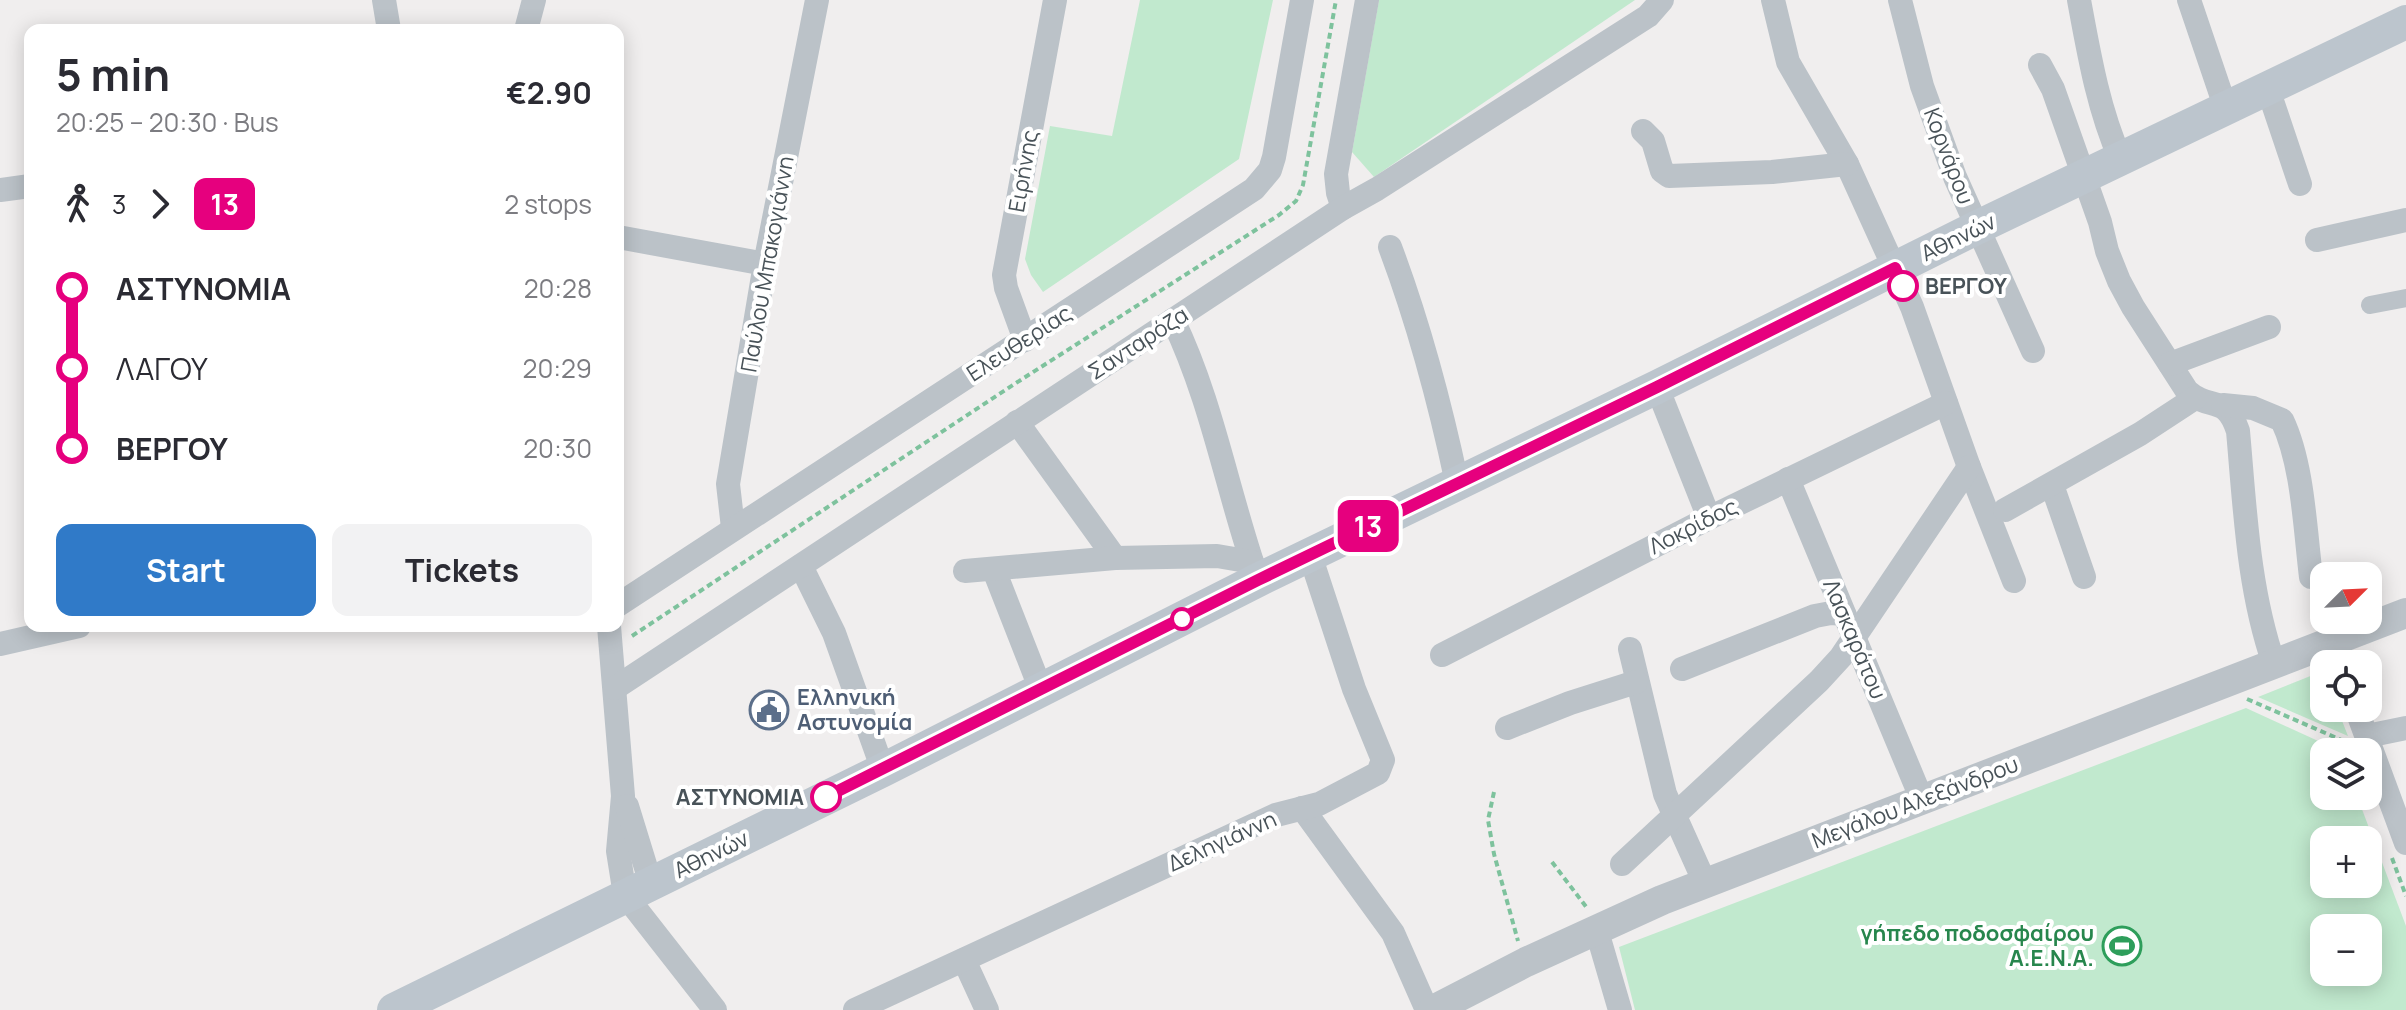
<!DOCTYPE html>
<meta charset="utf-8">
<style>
:root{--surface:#fff;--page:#f2f2f3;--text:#2b2b33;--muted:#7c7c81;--accent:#307ac8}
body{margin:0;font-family:Manrope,sans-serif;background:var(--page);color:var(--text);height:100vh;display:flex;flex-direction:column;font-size:30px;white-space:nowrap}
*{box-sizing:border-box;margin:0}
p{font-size:26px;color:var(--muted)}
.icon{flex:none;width:44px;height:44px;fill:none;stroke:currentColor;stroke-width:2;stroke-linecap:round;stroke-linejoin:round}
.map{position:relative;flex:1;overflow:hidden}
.side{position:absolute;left:24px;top:24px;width:600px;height:608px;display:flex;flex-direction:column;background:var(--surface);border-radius:16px;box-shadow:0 4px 20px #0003}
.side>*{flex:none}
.badge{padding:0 16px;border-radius:12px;font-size:28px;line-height:52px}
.needle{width:52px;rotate:66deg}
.controls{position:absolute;left:2310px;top:562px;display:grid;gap:16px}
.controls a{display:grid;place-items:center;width:72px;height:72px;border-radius:16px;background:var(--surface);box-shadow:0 4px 20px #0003;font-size:40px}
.map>.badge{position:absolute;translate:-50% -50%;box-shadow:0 0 0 4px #fff}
.legs{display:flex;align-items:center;gap:12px;height:88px;padding:0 32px;font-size:26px}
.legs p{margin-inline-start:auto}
.head{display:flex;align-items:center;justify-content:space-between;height:136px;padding:0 32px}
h1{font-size:44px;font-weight:700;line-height:60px}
.action{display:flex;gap:16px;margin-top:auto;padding:16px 32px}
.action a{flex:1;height:92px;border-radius:16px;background:var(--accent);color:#fff;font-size:32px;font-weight:700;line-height:92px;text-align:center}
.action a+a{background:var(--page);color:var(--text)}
ul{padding:0 32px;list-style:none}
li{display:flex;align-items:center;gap:28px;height:80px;font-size:30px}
li i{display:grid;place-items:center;width:12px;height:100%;margin:0 10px;background:currentColor}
li i::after{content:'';width:20px;height:20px;margin:-10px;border:6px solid;border-radius:50%;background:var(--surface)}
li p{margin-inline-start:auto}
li:first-child i{background:linear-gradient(#0000 50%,currentColor 0)}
li:last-child i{background:linear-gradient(currentColor 50%,#0000 0)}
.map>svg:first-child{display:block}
.green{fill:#c1e9ce;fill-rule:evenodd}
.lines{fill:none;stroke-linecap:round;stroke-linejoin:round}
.path{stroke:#7ec29d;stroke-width:4;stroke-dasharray:6 4;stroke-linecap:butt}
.pedestrian{stroke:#bbc2c8;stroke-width:18}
.minor{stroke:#bbc2c8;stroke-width:24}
.tertiary{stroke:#bbc2c8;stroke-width:30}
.secondary{stroke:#bcc5cd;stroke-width:34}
.line-1-casing{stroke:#fff;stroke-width:18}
.line-1{stroke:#e6007e;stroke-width:12}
.stop-1-dot{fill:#fff;stroke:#e6007e;stroke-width:4}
.labels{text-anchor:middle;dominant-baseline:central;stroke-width:8;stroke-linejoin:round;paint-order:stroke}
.street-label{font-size:22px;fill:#485258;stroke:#fff}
.stop-label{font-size:22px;font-weight:bold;fill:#485258;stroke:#fff;text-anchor:start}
.service-label{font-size:22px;font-weight:bold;fill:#4e5e75;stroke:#fff;text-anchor:start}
.leisure-label{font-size:22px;font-weight:bold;fill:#27864d;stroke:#fff;text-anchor:end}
</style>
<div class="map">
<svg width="2406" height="1010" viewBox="0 0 2406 1010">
<rect width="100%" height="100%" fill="#f0eeee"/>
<g class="green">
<path d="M1140 0H1273L1239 159 1043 292 1031 275 1025 259 1050 126 1112 136Z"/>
<path d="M1379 0H1635L1374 177 1352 152Z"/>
<path d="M2323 671 2324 708H2337L2348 736 2258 697Z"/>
<path d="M2246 708 2340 751 2324 752V796H2357L2406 926V1010H1635L1619 947ZM2368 840V884H2324V840ZM2368 928V972H2324V928Z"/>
</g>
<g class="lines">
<g class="path">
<path d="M632 636 1016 383 1279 215 1296 201 1303 185 1336 0"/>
<path d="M2247 699 2346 742"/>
<path d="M1494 792 1488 820 1494 854 1518 941"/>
<path d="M2392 858 2406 896"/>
<path d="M1552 862 1587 908"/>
</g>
<path class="pedestrian" d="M2370 305 2406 298"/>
<g class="minor">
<path d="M384 0 389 30"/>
<path d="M1773 0 1788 62 1847 164 1912 307 1969 467 2014 581"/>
<path d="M1900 0 1922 86 1955 177 2033 351"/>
<path d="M2079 0C2089 54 2098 108 2120 158"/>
<path d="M2189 0 2226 109"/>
<path d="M526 30 534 0"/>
<path d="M2040 65 2053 89 2100 222 2107 251 2119 281 2133 307 2187 391C2211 412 2225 393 2238 431 2245 509 2248 589 2274 664"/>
<path d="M2268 89 2300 184"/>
<path d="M1643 131 1653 141 1662 171 1669 176 1772 172 1847 164"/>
<path d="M0 190 30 186"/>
<path d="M1343 208 1338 193 1336 174 1367 0"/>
<path d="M618 237 765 264"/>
<path d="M2317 240 2406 220"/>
<path d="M1390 247C1419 324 1440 403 1457 483"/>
<path d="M1173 320C1212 401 1227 490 1256 574"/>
<path d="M1025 340 1006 288 1004 275 1055 0"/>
<path d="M2170 364 2269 327"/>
<path d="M1657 387 1709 518"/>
<path d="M2223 405 2253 408 2282 420C2303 464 2305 529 2311 577"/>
<path d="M1017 422 1115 558"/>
<path d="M1788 479 1922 800"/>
<path d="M2052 485 2084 577"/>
<path d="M2005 510 2140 434 2195 398"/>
<path d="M733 528 728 484 765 264 817 0"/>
<path d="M801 566 834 633 883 770"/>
<path d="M994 570 1041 690"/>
<path d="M965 571 1115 558 1217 556 1252 562"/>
<path d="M618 605 1254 189 1270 170 1274 157 1302 0"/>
<path d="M609 626 623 796 618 851 625 895 715 1010"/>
<path d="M2332 642 2340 664"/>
<path d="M0 644 79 626"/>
<path d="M1630 649 1665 794 1705 883"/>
<path d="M1442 655 1709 518 1946 403"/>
<path d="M1682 669 1815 616 1831 613 1844 614"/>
<path d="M615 688 1343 208 1377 189 1648 16 1662 0"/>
<path d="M2356 708 2406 843"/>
<path d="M1507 728 1570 703 1636 682"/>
<path d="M2367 736 2406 728"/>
<path d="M627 806 651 884"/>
<path d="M1302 808 1393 933 1427 1010"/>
<path d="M1622 864 1819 681 1841 657 1969 467"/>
<path d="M1596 928 1620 1010"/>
<path d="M964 960 987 1010"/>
<path d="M855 1010 1276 815 1319 804 1378 773 1383 760 1354 689 1310 555"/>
</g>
<path class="tertiary" d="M1433 1010 1526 962 1662 900 2406 613"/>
<path class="secondary" d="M394 1010 883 770 1258 580 1657 387 1978 227 2406 22"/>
</g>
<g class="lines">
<g class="line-1-casing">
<path id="line-1" d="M826 797 1258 580 1657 387 1895 268 1903 286"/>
</g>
<use href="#line-1" class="line-1"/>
</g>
<defs>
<g id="civic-ring" transform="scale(2)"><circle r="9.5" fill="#fff" stroke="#5c6f8a" stroke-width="1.5"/><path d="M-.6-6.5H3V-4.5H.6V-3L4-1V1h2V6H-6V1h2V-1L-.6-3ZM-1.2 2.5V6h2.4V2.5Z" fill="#5c6f8a"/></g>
<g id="stadium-ring" transform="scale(2)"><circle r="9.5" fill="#fff" stroke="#2e9e5b" stroke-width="1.5"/><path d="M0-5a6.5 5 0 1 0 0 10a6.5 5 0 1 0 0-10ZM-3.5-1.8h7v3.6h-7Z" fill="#2e9e5b"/></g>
</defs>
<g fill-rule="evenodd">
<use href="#civic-ring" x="769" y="710"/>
<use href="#stadium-ring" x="2122" y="946"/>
</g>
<g class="stop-1-dot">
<circle cx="1903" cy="286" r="14"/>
<circle cx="1182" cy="619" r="10"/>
<circle cx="826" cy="797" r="14"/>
</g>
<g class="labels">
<g class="street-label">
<text transform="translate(1949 156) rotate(69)">Κορνάρου</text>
<text transform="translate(1023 171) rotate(-80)">Ειρήνης</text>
<text transform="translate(1958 237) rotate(-26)">Αθηνών</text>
<text transform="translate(767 264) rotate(-80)">Παύλου Μπακογιάννη</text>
<text transform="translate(1019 343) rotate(-33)">Ελευθερίας</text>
<text transform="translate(1138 343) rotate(-33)">Σανταρόζα</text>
<text transform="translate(1693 526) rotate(-27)">Λοκρίδος</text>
<text transform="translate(1855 639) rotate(67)">Λασκαράτου</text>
<text transform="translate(1915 802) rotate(-21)">Μεγάλου Αλεξάνδρου</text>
<text transform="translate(1222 841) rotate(-24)">Δεληγιάννη</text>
<text transform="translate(711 854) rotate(-26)">Αθηνών</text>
</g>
<g class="stop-label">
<text x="1925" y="286">ΒΕΡΓΟΥ</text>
<text x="804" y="797" text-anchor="end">ΑΣΤΥΝΟΜΙΑ</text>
</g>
<g class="service-label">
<text x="797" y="697">Ελληνική<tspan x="797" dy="25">Αστυνομία</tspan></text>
</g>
<g class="leisure-label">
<text x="2094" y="933">γήπεδο ποδοσφαίρου<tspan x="2094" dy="25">Α.Ε.Ν.Α.</tspan></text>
</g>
</g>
</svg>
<div class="controls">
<a><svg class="needle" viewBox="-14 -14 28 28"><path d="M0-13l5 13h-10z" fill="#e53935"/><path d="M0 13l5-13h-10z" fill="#7c7c81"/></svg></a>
<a><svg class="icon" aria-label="locate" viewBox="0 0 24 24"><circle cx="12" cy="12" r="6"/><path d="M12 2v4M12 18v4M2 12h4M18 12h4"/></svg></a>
<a><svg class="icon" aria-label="layers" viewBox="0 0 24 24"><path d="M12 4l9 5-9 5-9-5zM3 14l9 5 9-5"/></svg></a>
<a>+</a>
<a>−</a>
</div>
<b class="badge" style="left:1368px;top:526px;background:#e6007e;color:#fff">13</b>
<section class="side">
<div class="head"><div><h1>5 min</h1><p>20:25 – 20:30 · Bus</p></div><b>€2.90</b></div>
<div class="legs"><svg class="icon" aria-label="walk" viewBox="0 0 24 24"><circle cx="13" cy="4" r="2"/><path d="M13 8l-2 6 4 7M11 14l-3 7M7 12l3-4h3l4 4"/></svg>3<svg class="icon" aria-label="forward" viewBox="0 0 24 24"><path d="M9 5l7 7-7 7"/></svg><b class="badge" style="background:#e6007e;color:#fff">13</b><p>2 stops</p></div>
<ul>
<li><i style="color:#e6007e"></i><b>ΑΣΤΥΝΟΜΙΑ</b><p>20:28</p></li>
<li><i style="color:#e6007e"></i><span>ΛΑΓΟΥ</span><p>20:29</p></li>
<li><i style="color:#e6007e"></i><b>ΒΕΡΓΟΥ</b><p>20:30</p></li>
</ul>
<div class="action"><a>Start</a><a>Tickets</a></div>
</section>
</div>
